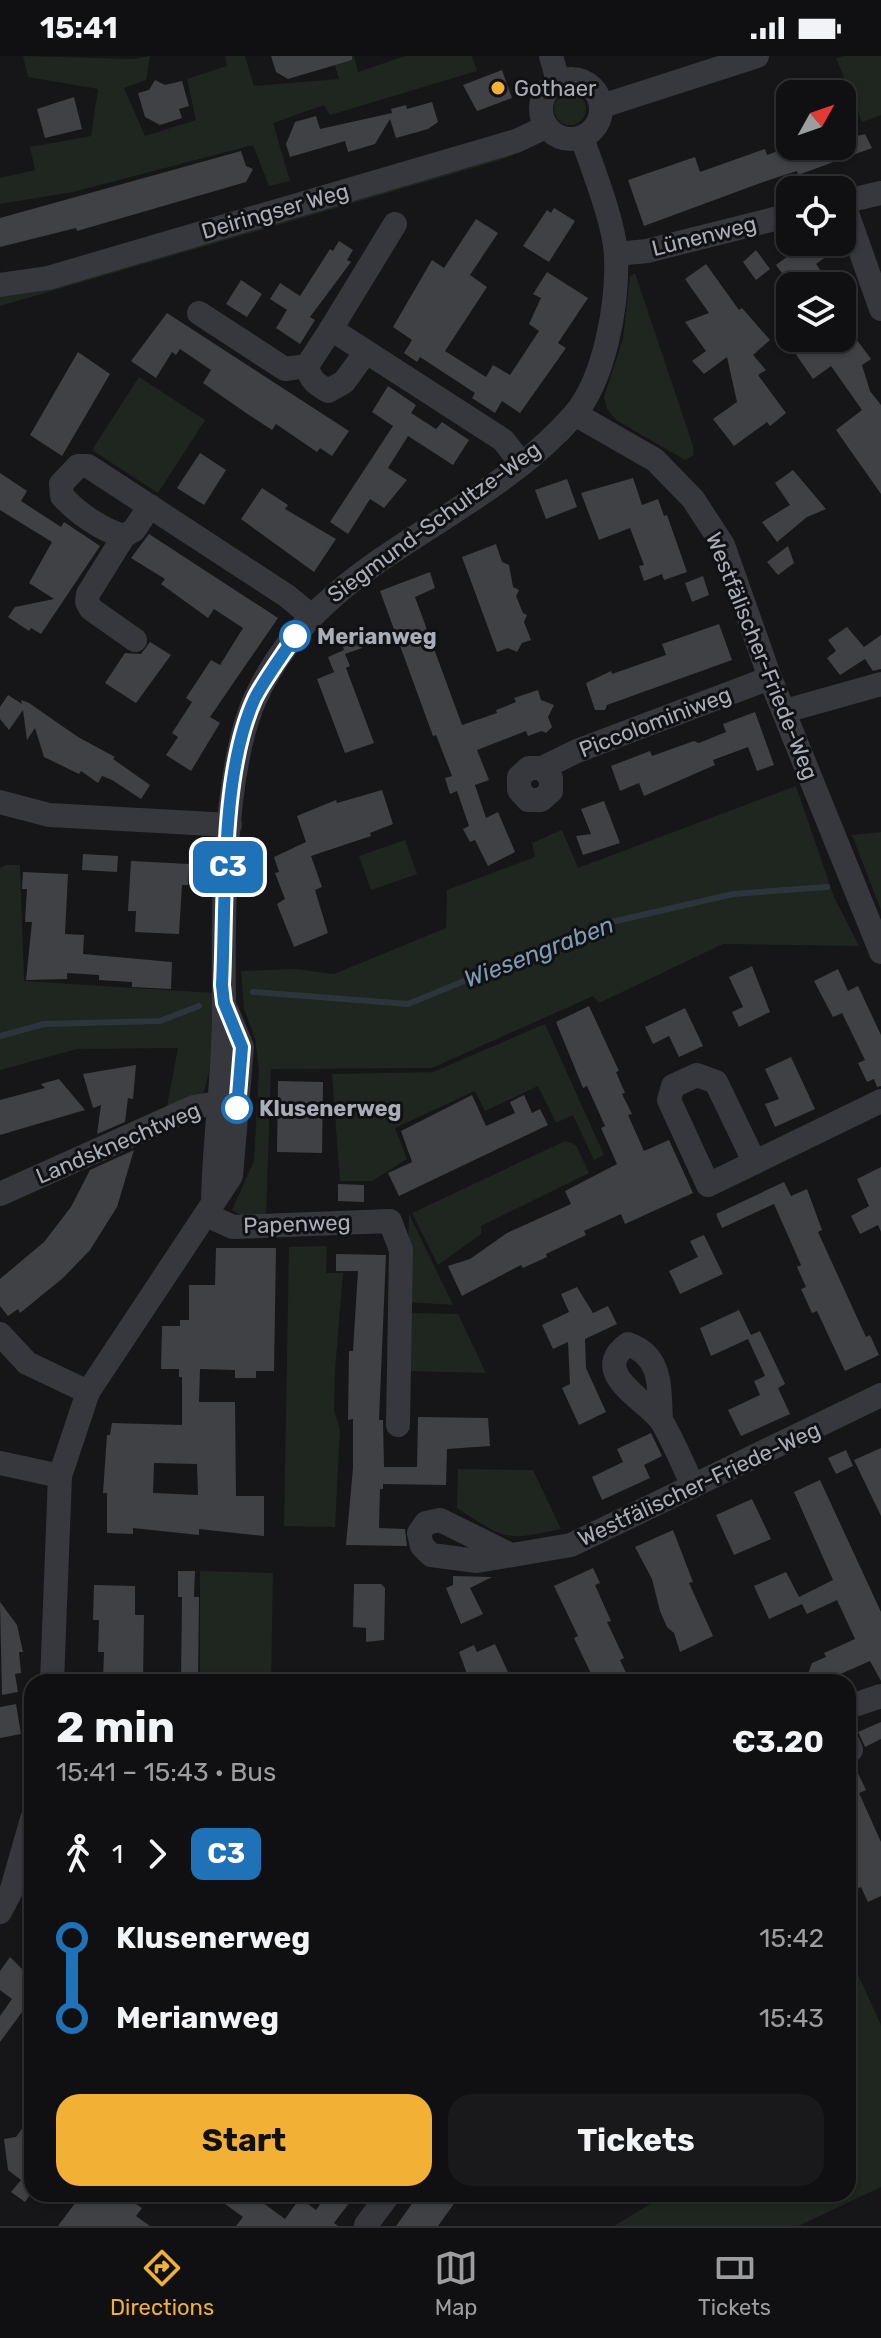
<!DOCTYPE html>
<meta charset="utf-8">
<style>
:root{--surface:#101012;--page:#19191b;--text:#f1f3f6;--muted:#9c9d9f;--line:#303032;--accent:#f2b134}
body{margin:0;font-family:Rubik,sans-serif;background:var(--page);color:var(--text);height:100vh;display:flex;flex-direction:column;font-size:30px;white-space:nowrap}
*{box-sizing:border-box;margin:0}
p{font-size:26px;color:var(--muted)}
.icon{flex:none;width:44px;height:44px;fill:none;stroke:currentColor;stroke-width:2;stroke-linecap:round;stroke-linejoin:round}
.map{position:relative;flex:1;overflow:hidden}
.side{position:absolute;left:24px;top:1618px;width:832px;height:528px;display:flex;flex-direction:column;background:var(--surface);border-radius:24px;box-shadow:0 2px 6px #0004,0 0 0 2px var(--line)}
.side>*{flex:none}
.badge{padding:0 16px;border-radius:12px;font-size:28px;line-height:52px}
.needle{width:52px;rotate:50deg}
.buttons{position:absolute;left:776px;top:24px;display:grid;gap:16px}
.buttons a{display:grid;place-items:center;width:80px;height:80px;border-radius:16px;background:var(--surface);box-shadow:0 2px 6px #0004,0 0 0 2px var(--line);font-size:40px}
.map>.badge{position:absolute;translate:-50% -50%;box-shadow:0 0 0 4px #fff}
.legs{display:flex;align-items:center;gap:12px;height:88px;padding:0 32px;font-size:26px}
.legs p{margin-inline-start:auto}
.head{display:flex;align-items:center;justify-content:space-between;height:136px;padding:0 32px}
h1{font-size:44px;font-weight:700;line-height:60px}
.primary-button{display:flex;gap:16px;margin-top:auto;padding:16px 32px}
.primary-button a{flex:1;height:92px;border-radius:24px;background:var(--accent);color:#111;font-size:32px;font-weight:700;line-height:92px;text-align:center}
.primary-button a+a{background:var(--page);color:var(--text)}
ul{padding:0 32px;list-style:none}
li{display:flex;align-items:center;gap:28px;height:80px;font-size:30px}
li i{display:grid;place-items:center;width:12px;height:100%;margin:0 10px;background:currentColor}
li i::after{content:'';width:20px;height:20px;margin:-10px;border:6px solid;border-radius:50%;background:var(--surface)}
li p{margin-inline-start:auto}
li:first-child i{background:linear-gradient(#0000 50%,currentColor 0)}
li:last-child i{background:linear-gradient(currentColor 50%,#0000 0)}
.status{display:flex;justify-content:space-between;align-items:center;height:56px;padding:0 40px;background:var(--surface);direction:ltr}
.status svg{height:22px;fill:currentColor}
.dock{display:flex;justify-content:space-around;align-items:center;height:112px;border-top:2px solid var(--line);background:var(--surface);font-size:22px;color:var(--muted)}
.dock a{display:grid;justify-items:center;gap:4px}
.dock .on{color:var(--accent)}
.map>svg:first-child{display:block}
.green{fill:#1e261f}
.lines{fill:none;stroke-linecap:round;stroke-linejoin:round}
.stream{stroke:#2c353c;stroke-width:6}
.building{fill:#404145;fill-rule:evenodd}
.minor{stroke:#37383d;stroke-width:24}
.line-1-casing{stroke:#fff;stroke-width:18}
.line-1{stroke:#1f72b7;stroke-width:12}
.poi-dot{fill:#f2b134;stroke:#111113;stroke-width:3}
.stop-1-dot{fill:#fff;stroke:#1f72b7;stroke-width:4}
.labels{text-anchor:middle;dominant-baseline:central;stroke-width:6;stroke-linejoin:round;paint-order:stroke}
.poi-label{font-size:22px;fill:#a8adb8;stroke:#111113;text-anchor:start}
.street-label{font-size:22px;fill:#a8adb8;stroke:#111113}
.stop-label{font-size:22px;font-weight:bold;fill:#a8adb8;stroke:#111113;text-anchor:start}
.water-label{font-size:24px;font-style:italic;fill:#7f9bb3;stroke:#111113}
</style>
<div class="status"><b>15:41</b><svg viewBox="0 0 49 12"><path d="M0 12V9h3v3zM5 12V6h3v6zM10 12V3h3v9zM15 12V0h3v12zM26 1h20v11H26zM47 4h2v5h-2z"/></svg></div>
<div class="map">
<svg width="881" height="2170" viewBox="0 0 881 2170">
<rect width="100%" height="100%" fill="#161618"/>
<g class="green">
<path d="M23 0 133 3 150 0 146 24 124 32 145 80 196 64 187 23 227 10 225 0H245L254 30 339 23 332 0H354L358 16 405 0H472L477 15 330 59 324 49 273 67 290 125 269 130 253 89 73 136 0 148V122L35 114 30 91 91 80 98 33 28 21Z"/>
<path d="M844 0H881V59L862 66 836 2Z"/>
<circle cx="570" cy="53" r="16"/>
<path d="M513 95 514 99 497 105 0 250V236Z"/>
<path d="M635 217 693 390 694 399 685 404 616 364 607 353 604 341 623 283 630 221Z"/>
<path d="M139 321 205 364 158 437 92 394Z"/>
<path d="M796 730 834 841 859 890 723 888 599 947 593 940 432 1012 271 1013 266 1162 243 1161 232 1154 254 1105 259 1015 255 982 244 953 241 915 295 913 334 918 446 872 447 834 535 801 532 787 562 774 578 812Z"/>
<path d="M881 776V854L852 779Z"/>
<path d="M405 784 417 818 371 834 359 800Z"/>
<path d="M6 809H20L24 925 214 937 212 1004 203 1039 166 1055 178 992 77 993 0 1014V812Z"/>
<path d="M545 968 604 1099 594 1104 573 1059 556 1067 538 1030 485 1055 475 1035 395 1072 407 1103 372 1125H340L332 1018 433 1016Z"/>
<path d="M565 1085 576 1089 589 1117 481 1170V1178L438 1209 412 1157Z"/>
<path d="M409 1158 453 1249 407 1246Z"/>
<path d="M327 1190 326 1217H343L335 1315 334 1354 340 1374 335 1471 284 1470 289 1191Z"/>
<path d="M413 1257 458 1258 486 1317 405 1315 407 1259Z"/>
<path d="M458 1413 533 1414 561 1473C503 1486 506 1483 457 1452Z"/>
<path d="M200 1515 273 1517 271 1626H200Z"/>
<path d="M848 1897 881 1969V2131L798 2170H614L667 2138H848Z"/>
</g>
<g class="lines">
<g class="stream">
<path d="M253 936 408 948 603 868 733 838 827 831"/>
<path d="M0 980 44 968 160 965 199 950"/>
</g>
</g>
<g class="building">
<path d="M271 0H352V4L288 23 276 16Z"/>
<path d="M502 14 512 42 477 55 463 29Z"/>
<path d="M155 24 165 29 182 25 189 50 179 53 182 62 160 69 145 61 138 37 149 34Z"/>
<path d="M74 41 82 73 45 82 37 53Z"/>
<path d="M842 44 857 80 865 78 872 92 798 119 797 115 769 124 644 170 628 124 695 101 700 116 765 93 767 99 792 90H842Z"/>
<path d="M432 46 438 66 428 73 396 82 390 63 375 88 348 96 345 85 290 101 286 88 295 66 316 60 320 73 392 57 391 53 406 49 407 53Z"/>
<path d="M241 95 246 110 253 113 246 126 77 175 76 172 0 191V162Z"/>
<path d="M554 152 575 165 549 206 523 190 547 154 551 157Z"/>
<path d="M476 163 498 177 470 219 487 231 445 295 486 321 493 309 510 319 539 275 529 268 541 242 533 238 547 216 588 242 558 287 566 292 520 357 502 345 495 357 472 342 475 337 420 301 417 306 404 297 412 284 393 271 432 204 444 212Z"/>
<path d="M339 185 353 194 347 204 351 206 310 261 315 264 300 288 276 272 287 254 270 243 280 227 300 240 330 193 333 195Z"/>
<path d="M807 186H821L830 198 816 208 832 230H805L799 220 790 228 776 209Z"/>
<path d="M756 194 770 213 756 224 743 206Z"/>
<path d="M706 208 739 254 742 252 770 284 753 299 766 314 758 319 786 357 770 370 767 366 734 390 713 363 737 346 727 301 704 318 692 305 706 295 685 266 709 257 685 223Z"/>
<path d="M241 224 262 238 247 261 226 248Z"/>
<path d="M167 257 349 375 332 400 320 392 317 396 276 368 272 374 246 357 203 327 211 314 180 293 176 299 172 296 156 322 131 305Z"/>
<path d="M842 264 871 303 862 309 870 335 881 349V438L836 374 862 354 831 310 813 323 795 297 790 282H842Z"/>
<path d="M78 296 110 318 62 400 30 379Z"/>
<path d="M388 330 416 349 411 357 436 373 442 366 469 384 453 409 408 380 388 412 407 424 384 452 370 443 348 478 330 466 393 370 372 356Z"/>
<path d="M200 397 226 414 204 449 177 432Z"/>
<path d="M793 414 826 453 807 461 777 486 762 466 790 449 775 427Z"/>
<path d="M0 417 27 435 21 445 61 471 64 466 100 490 41 578 31 572 29 575 8 561 15 551 54 543 29 527 52 486 0 454Z"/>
<path d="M633 422 642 449 658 443 664 460 667 459 687 516 664 524 662 518 644 525 639 510 644 509 630 472 599 484 581 437Z"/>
<path d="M567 423 577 451 546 463 535 434Z"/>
<path d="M262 432 288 449 285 453 336 483 314 516 241 463Z"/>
<path d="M149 478 278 562 210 661 220 667 191 715 166 699 178 681 172 677 192 646 186 642 211 604 220 609 243 572 214 553 208 562 161 528 165 523 131 502Z"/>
<path d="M496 488 502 506 509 509 513 531 519 534 516 540 523 557 527 559 524 566 531 584 522 587 517 596 508 592 497 596 462 501Z"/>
<path d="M788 490 794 507 778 519 767 506Z"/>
<path d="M430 516 435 532 415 541 462 669 497 657 496 654 516 646 514 642 538 634 541 644 554 649 548 661 552 671 546 677 542 675 528 680 526 675 477 694 489 724 475 729 486 762 498 756 515 796 488 810 475 784 470 786 463 773 469 770 457 735 450 738 445 722 452 720 436 679 433 680 380 535Z"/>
<path d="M703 520 709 539 692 546 685 527Z"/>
<path d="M719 568 732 604 607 649 605 654H595L586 627 611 615 612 618 666 599 662 588Z"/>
<path d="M847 571 864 591 881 579V613L873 615 865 603 840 619 827 602 836 595 828 584Z"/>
<path d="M356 576 362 592 345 598 350 610 346 612 374 687 345 697 317 623 337 615 334 616 328 601 344 594 340 582Z"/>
<path d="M150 586 171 599 136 647 105 627 125 597 141 598Z"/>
<path d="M8 639 22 648 21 644 29 647 78 681 115 701 113 703 150 729 141 743 112 724 102 720 98 727 81 715 79 718 44 701 35 672 27 684 23 654 9 674 0 663V651Z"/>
<path d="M755 656 774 709 757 715 748 691 713 704 715 709 644 740 639 727 620 735 611 710 650 695 652 700 694 685 699 687 726 676 723 668Z"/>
<path d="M382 734 393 768 370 777 371 780 311 800 322 831 315 834 328 877 294 891 277 848 285 843 275 817 279 816 274 801 306 786 297 760 336 744 337 747Z"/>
<path d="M604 745 620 787 583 799 576 780 591 778 581 753Z"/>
<path d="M83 798 118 800 117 816 82 814Z"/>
<path d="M131 805 189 808 188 829H182L179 878 135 876 136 855H128Z"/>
<path d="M23 816 68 818 65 878 84 879 83 898 172 906 171 933 132 931V926L99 924V919L67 917V923L26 924 32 866H25L27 833H22Z"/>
<path d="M752 910 770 956 739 971 732 956 743 951 729 921Z"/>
<path d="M838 913 848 935 858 930 881 979V1030L877 1031 874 1023 867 1026 858 1007 865 1004 842 957 833 961 814 925Z"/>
<path d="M589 950 619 1015 616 1016 625 1037 622 1038 632 1058 628 1059 644 1095 669 1084 693 1137 625 1168 621 1158 584 1175 586 1179 546 1198 547 1201 523 1212 521 1209 462 1240 448 1210 470 1203 507 1177 571 1148 565 1135 617 1108 601 1072 605 1070 587 1030 583 1032 556 966Z"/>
<path d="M685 952 703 990 679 1001 669 980 653 988 645 971Z"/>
<path d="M791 1001 815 1053 775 1071 765 1048 779 1043 765 1013Z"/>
<path d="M136 1009 133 1043 128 1042 125 1066 97 1078 101 1049 93 1052 83 1018Z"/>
<path d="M59 1023 85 1054 0 1079V1044L45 1032 41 1028Z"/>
<path d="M278 1025 323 1026 322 1097 277 1096Z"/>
<path d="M472 1039 486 1070 515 1057 510 1046 524 1039 532 1057 540 1053 548 1069 399 1140 388 1117 412 1106 401 1075Z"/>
<path d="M134 1094 117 1151 90 1194 63 1222 20 1257 18 1253 8 1260 0 1250V1223L44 1186 71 1151 90 1114Z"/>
<path d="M881 1111V1176L878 1169 860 1178 851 1160 869 1150 857 1123Z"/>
<path d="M784 1126 791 1140 807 1133 822 1174 818 1176 866 1281 870 1279 879 1299 845 1315 817 1255 812 1257 801 1233 806 1231 797 1211 801 1209 774 1148 722 1172 716 1158Z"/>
<path d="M338 1128 364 1129V1146L338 1145Z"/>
<path d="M704 1179 723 1218 680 1238 669 1215 698 1201 690 1185Z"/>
<path d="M216 1192H276L274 1315H256V1322H235V1314L200 1313 199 1346H235L236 1440H264V1480L199 1473V1479L133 1472V1478L107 1477V1437H103L107 1379H110L112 1367 182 1369V1321H179V1313H161L162 1270H180V1264H189V1229H215ZM154 1407 197 1408 198 1439 153 1437Z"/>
<path d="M336 1198 386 1199 379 1364H383L384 1411H417L418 1361 488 1362 490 1390 447 1393 446 1429 383 1428V1433H380L379 1472 405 1473 407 1490 346 1489 353 1412V1363L348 1364 349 1295H353L358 1215H336Z"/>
<path d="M577 1231 593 1257 608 1250 617 1268 585 1283 586 1312 606 1356 579 1369 562 1332 570 1328 568 1286 553 1293 542 1269 569 1256 561 1238Z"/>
<path d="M739 1254 751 1279 760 1275 785 1328 778 1332 790 1358 741 1380 728 1354 760 1339 754 1325 765 1320 748 1283 711 1300 700 1272Z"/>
<path d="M651 1377 662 1400 644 1409 650 1422 602 1444 592 1421 623 1406 617 1393Z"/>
<path d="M881 1392V1460L854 1404Z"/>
<path d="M846 1394 853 1410 836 1418 828 1402Z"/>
<path d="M820 1424 881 1556V1625L870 1605 836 1620 834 1626H805L812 1607 826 1601 824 1597 855 1583 837 1544 807 1558 802 1548 769 1563 754 1530 786 1516 799 1541 833 1524 794 1436Z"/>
<path d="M752 1443 771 1483 734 1499 716 1459Z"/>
<path d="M673 1474 693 1526 689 1527 713 1580 680 1596 674 1577 667 1571 660 1555 652 1523 635 1491Z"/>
<path d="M593 1512 600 1527 595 1529 611 1565 607 1566 624 1602 620 1604 628 1621 617 1626H595L574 1582 578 1580 554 1530Z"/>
<path d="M178 1515H195L194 1541H183H199L198 1626H181L182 1541H178Z"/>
<path d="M453 1520 492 1521 470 1532 483 1558 461 1568 446 1532 453 1529Z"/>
<path d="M354 1528H381L385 1532 384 1584 366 1586V1572L353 1571Z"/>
<path d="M94 1529 135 1530V1559H144L143 1626H103L104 1596H98L99 1564H93Z"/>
<path d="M0 1546 17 1569 23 1596H19L21 1617 15 1618 18 1636 2 1639Z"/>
<path d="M495 1588 508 1616 487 1626H470L459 1596 474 1589 477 1596Z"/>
<path d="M16 1648 21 1678 0 1682V1651Z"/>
<path d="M881 1666V1683L865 1691 858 1676Z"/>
<path d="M854 1709 866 1734 859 1737 881 1786V1840L868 1846 861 1831 848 1837V1710Z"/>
<path d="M10 1901 32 1923V1958L25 1952 0 1986V1960L12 1943 0 1934V1915Z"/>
<path d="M32 2059V2136L25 2146 11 2136 21 2124 8 2114 4 2083 16 2081Z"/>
<path d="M82 2138H122L142 2152 136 2160 150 2170H58Z"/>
<path d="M232 2138H251L285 2163 300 2142 316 2154 327 2138H356L334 2167 338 2170H236L243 2161 225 2148Z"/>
<path d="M419 2138H461L438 2170H396Z"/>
</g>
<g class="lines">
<g class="minor">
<path d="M551 0 558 25"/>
<circle cx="571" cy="53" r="30"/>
<path d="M602 50 757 0"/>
<path d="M842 146 881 137"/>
<path d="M843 146 881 253"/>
<path d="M395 168 331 273 503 384 522 408"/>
<path d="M616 198 647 195 790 159"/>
<path d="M0 229 48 222 516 85 546 71"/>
<path d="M199 257 285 313 307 310"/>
<path d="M331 273 307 310C310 324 316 328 328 335L344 326 366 296"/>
<path d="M575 358 655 404 693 443 723 489 770 622 881 896"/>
<path d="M150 450 134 474 124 480C103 475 76 456 62 440L61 428 78 410H88L287 540 310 559"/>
<path d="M124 480 88 538 87 546 91 553 135 584"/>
<path d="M785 655 881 628"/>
<path d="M542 712H529L519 721V734L528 744H541L551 735V722L542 712 577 695 770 622"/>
<path d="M0 746 49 759 230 769"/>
<path d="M754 1105 716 1026 697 1019 673 1030 669 1044 708 1129 881 1045"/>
<path d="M0 1138 194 1051 236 1044"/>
<path d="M213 1146C214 1081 225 1015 224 949 223 867 222 717 255 643 320 500 477 470 574 359 605 323 618 247 616 200 615 169 593 113 582 82"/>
<path d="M206 1159 233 1171 390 1165 401 1194 398 1369"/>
<path d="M0 1278 27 1307 88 1336"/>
<path d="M661 1364C659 1333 663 1300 628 1288 587 1317 649 1345 662 1366 674 1386 683 1409 693 1430"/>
<path d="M0 1407 60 1420"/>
<path d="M511 1499 440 1464 426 1467 419 1477 422 1490 431 1499 477 1505 571 1489 881 1339"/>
<path d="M52 1626 60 1420 88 1336 231 1120 242 991 227 955"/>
<path d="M848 1651 881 1640"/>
<path d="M848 1687 851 1694 848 1695"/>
<path d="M0 1856 12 1833 32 1763"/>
<path d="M366 2169 389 2138"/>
</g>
</g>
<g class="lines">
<g class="line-1-casing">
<path id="line-1" d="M237 1052 242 991 224 947 222 929C226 845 220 717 255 642 266 621 282 600 295 580"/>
</g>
<use href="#line-1" class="line-1"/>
</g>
<circle class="poi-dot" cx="498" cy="32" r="8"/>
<g class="stop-1-dot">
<circle cx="295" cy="580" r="14"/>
<circle cx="237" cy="1052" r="14"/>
</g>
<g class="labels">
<g class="poi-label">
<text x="514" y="32">Gothaer</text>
</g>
<g class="street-label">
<text transform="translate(275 155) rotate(-16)">Deiringser Weg</text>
<text transform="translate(704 180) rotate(-14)">Lünenweg</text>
<text transform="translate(434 466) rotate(-36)">Siegmund-Schultze-Weg</text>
<text transform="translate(762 600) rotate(68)">Westfälischer-Friede-Weg</text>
<text transform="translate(655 666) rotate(-21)">Piccolominiweg</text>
<text transform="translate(118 1087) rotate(-23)">Landsknechtweg</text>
<text transform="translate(297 1168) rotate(-2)">Papenweg</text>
<text transform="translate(699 1428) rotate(-25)">Westfälischer-Friede-Weg</text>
</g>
<g class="stop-label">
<text x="317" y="580">Merianweg</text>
<text x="259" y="1052">Klusenerweg</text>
</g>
<g class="water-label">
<text transform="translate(539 896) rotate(-21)">Wiesengraben</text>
</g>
</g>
</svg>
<div class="buttons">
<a><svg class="needle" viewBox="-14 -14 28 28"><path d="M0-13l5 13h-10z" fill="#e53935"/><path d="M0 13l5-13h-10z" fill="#9c9d9f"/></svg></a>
<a><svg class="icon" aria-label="locate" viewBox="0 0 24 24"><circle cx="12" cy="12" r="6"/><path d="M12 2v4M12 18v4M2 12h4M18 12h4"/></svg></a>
<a><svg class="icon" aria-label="layers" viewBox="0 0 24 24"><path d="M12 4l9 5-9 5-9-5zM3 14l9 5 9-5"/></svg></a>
</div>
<b class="badge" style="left:228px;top:811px;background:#1f72b7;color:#fff">C3</b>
<section class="side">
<div class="head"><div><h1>2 min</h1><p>15:41 – 15:43 · Bus</p></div><b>€3.20</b></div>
<div class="legs"><svg class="icon" aria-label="walk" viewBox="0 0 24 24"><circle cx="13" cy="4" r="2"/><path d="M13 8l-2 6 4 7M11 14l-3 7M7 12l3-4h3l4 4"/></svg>1<svg class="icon" aria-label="forward" viewBox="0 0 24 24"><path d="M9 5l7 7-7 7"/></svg><b class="badge" style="background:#1f72b7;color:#fff">C3</b></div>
<ul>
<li><i style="color:#1f72b7"></i><b>Klusenerweg</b><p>15:42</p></li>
<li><i style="color:#1f72b7"></i><b>Merianweg</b><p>15:43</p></li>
</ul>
<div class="primary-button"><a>Start</a><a>Tickets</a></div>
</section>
</div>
<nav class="dock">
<a class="on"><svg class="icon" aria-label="directions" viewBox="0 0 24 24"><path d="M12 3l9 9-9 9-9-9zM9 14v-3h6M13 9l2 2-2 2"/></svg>Directions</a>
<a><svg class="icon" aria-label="map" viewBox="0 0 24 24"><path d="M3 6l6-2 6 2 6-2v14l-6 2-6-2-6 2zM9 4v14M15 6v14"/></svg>Map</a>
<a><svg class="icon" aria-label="tickets" viewBox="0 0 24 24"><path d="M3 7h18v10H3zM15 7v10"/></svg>Tickets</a>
</nav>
